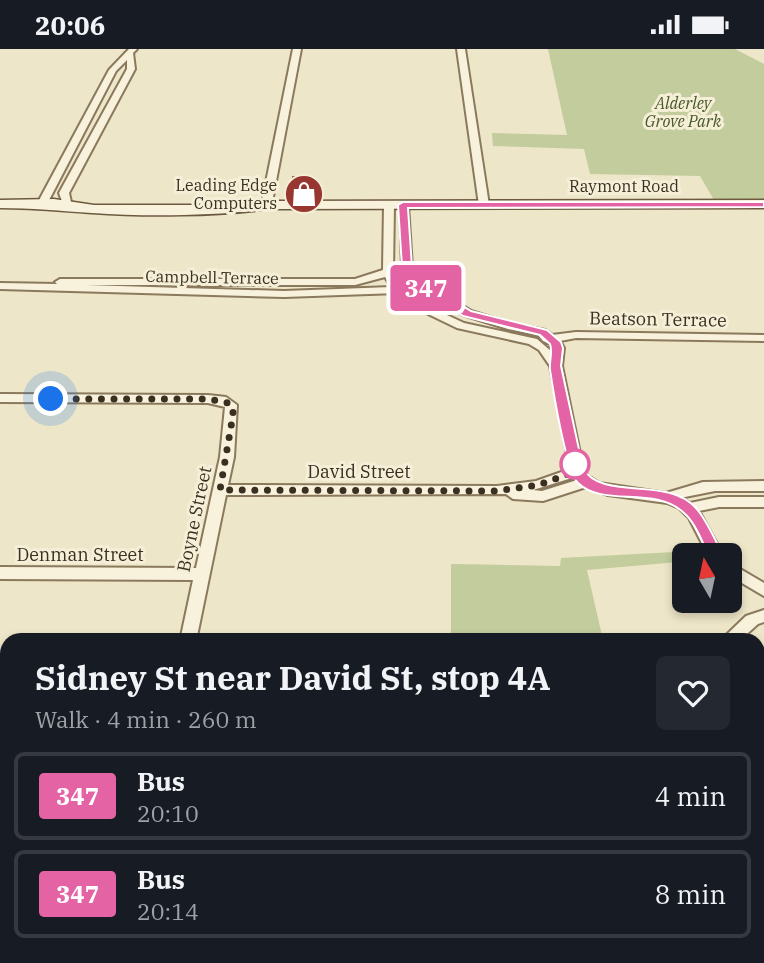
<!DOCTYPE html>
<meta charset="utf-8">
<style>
:root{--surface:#171b24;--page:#242831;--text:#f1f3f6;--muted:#9ea1a6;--line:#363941}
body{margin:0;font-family:"IBM Plex Serif",serif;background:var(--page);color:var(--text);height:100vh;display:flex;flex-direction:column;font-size:26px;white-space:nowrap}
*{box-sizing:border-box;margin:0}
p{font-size:23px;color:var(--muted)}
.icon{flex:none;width:38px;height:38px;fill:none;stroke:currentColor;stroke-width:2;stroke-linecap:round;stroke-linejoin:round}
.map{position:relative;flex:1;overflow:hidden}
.panel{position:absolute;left:0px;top:584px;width:765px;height:331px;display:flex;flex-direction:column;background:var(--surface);border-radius:21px 21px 0 0;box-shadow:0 4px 10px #0003}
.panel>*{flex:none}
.badge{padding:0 14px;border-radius:5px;font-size:24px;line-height:46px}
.needle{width:46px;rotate:351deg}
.buttons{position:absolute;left:672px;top:494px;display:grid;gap:14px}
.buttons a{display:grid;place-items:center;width:70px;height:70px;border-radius:10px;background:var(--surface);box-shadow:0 4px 10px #0003;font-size:35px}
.you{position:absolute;width:35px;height:35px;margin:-18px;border:5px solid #fff;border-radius:50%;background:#1a73e8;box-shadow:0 0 0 10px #1a73e833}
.map>.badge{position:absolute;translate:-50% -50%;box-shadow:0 0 0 4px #fff}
.round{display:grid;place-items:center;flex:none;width:74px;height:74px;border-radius:10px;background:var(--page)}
.head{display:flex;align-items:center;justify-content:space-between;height:119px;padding:0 35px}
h1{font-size:33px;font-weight:800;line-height:52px}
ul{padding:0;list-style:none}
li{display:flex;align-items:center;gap:21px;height:88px;margin:0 14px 10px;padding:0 21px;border:4px solid var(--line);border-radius:10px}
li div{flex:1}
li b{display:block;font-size:26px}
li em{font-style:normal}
li .badge{min-width:77px;font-weight:700;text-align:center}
.status{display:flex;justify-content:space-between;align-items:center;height:49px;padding:0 35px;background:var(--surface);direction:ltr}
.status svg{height:19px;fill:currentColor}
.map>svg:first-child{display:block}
.green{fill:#c2cc9c}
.building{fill:#cba57f;stroke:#896544;stroke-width:2}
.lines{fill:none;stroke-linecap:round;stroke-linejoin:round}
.street-casing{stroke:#8a795d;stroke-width:4}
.secondary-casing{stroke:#6c5a40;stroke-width:3}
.street{fill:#f8f2dc;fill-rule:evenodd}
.secondary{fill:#f8f2dc;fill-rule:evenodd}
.line{fill:#e463a4;stroke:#fff;stroke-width:2}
.walk{stroke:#3b2f21;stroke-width:7;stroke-dasharray:0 12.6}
.stop-dot{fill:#fff;stroke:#e463a4;stroke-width:3.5}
.labels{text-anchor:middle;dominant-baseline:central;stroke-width:6;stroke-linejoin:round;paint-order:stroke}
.far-park-label{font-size:16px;font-style:italic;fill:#475728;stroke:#f5efd8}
.far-poi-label{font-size:16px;fill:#3b2f21;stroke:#f5efd8;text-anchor:end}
.far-street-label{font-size:16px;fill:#3b2f21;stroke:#f5efd8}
.street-label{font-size:18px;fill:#3b2f21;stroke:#f5efd8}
</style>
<div class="status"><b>20:06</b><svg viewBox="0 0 49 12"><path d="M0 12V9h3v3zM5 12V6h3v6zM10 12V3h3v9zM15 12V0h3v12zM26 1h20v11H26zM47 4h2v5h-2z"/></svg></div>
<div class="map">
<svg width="764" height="914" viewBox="0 0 764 914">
<rect width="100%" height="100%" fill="#eee6c8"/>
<g class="green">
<path d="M548 0H735L764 15V150L714 151 700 127 590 125 584 100 493 97 492 84 567 86Z"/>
<path d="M674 503 678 513 587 521 603 591H451V515L560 517 561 509Z"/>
</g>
<path class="building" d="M293 128 314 129 313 144 290 146Z"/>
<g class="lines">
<g class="street-casing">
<g id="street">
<path d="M129 0H137L133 4 135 20 69 144 71 153 63 155 59 144 127 20V11L116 22 47 155 39 157 37 155 109 21Z"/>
<path d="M293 0H301L273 148 275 156 270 159 265 156 263 148Z"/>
<path d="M457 0H465L489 156 484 159 479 156Z"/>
<path d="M389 153 394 156 393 223 400 236 434 260 464 274 537 290 552 303 550 295 543 292 538 286 508 280 463 266 410 232 402 218 400 154 408 156 412 218 418 228 471 262 514 275 545 281 552 286 576 283 764 286V292L576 289 560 292 564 299 562 317 583 419 588 427 599 434 666 444 703 433 764 432V442H715L680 449 690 454 719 448H764V458H719L699 462 723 506H708L689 469 679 459 667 454 608 446 586 438 543 452 513 450 506 445 226 446 196 592H180L193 531 0 530V518L196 519 220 408 225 358 208 354 0 353V345L208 346 226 348 237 356 234 408 228 436 497 437 536 432 570 420 550 317 539 301 529 295 457 279 426 264 398 244 284 248 0 240V234L57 235 55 233 60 230H355L383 221 384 156ZM385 228 391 238 284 242 86 236H355ZM575 428 577 431 542 442 533 441Z"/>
<path d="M730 514 764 534V547L730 527Z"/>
<path d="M764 561V573L758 575 739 592H720L746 567Z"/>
<path d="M758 711 764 713V749L758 747Z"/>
<path d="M764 796V814L758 816V798Z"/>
<rect x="0" y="814" width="7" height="20"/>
<path d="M758 838 764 839V859L758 858Z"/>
</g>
</g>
<g class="secondary-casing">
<path id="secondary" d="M54 150 94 156H238L270 152 764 151V159L270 160C215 167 147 168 92 164 61 162 31 159 0 159V151Z"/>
</g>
<use href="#street" class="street"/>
<use href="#secondary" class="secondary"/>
</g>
<path class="line" d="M403 153H764V158L408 159 412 218 418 228 471 262 547 281 561 293 563 299 561 317 583 419C602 453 667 426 696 459 707 471 715 491 723 506L721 510H711C703 496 696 474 684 464 654 436 604 459 578 434 566 422 553 341 550 321 549 312 553 303 550 295L540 286 463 267 411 232 402 218 398 156Z"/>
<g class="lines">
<path class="walk" d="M51 350H208L228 354 233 359V366L220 441 497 442 538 436 577 422 575 415"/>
</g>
<defs>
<g id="shop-disc" transform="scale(2.0125)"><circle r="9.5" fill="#98372f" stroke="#f5efd8"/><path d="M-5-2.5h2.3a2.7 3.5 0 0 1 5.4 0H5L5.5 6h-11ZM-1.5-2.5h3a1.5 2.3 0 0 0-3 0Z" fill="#fff"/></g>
</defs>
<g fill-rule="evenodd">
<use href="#shop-disc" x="304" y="145"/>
</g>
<circle class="stop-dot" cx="575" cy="415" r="14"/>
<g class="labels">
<g class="far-park-label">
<text x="683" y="54">Alderley<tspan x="683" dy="18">Grove Park</tspan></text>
</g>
<g class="far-poi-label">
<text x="277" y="136">Leading Edge<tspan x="277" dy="18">Computers</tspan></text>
</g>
<g class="far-street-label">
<text x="624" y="137">Raymont Road</text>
<text transform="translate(212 228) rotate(1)">Campbell Terrace</text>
</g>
<g class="street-label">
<text transform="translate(658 270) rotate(1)">Beatson Terrace</text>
<text x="359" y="422">David Street</text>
<text transform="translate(194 470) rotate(-78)">Boyne Street</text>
<text x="80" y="505">Denman Street</text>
</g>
</g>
</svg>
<div class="buttons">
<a><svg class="needle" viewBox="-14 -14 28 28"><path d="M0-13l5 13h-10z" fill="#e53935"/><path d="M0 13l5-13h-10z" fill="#9ea1a6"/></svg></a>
</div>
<div class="you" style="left:51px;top:350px"></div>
<b class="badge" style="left:426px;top:239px;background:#e463a4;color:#fff">347</b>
<section class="panel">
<div class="head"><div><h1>Sidney St near David St, stop 4A</h1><p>Walk · 4 min · 260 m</p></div><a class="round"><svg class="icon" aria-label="heart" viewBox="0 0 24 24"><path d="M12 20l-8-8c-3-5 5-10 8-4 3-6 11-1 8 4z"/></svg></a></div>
<ul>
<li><span class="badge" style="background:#e463a4;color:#fff">347</span><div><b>Bus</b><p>20:10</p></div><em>4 min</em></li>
<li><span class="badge" style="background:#e463a4;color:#fff">347</span><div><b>Bus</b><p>20:14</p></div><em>8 min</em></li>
</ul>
</section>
</div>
